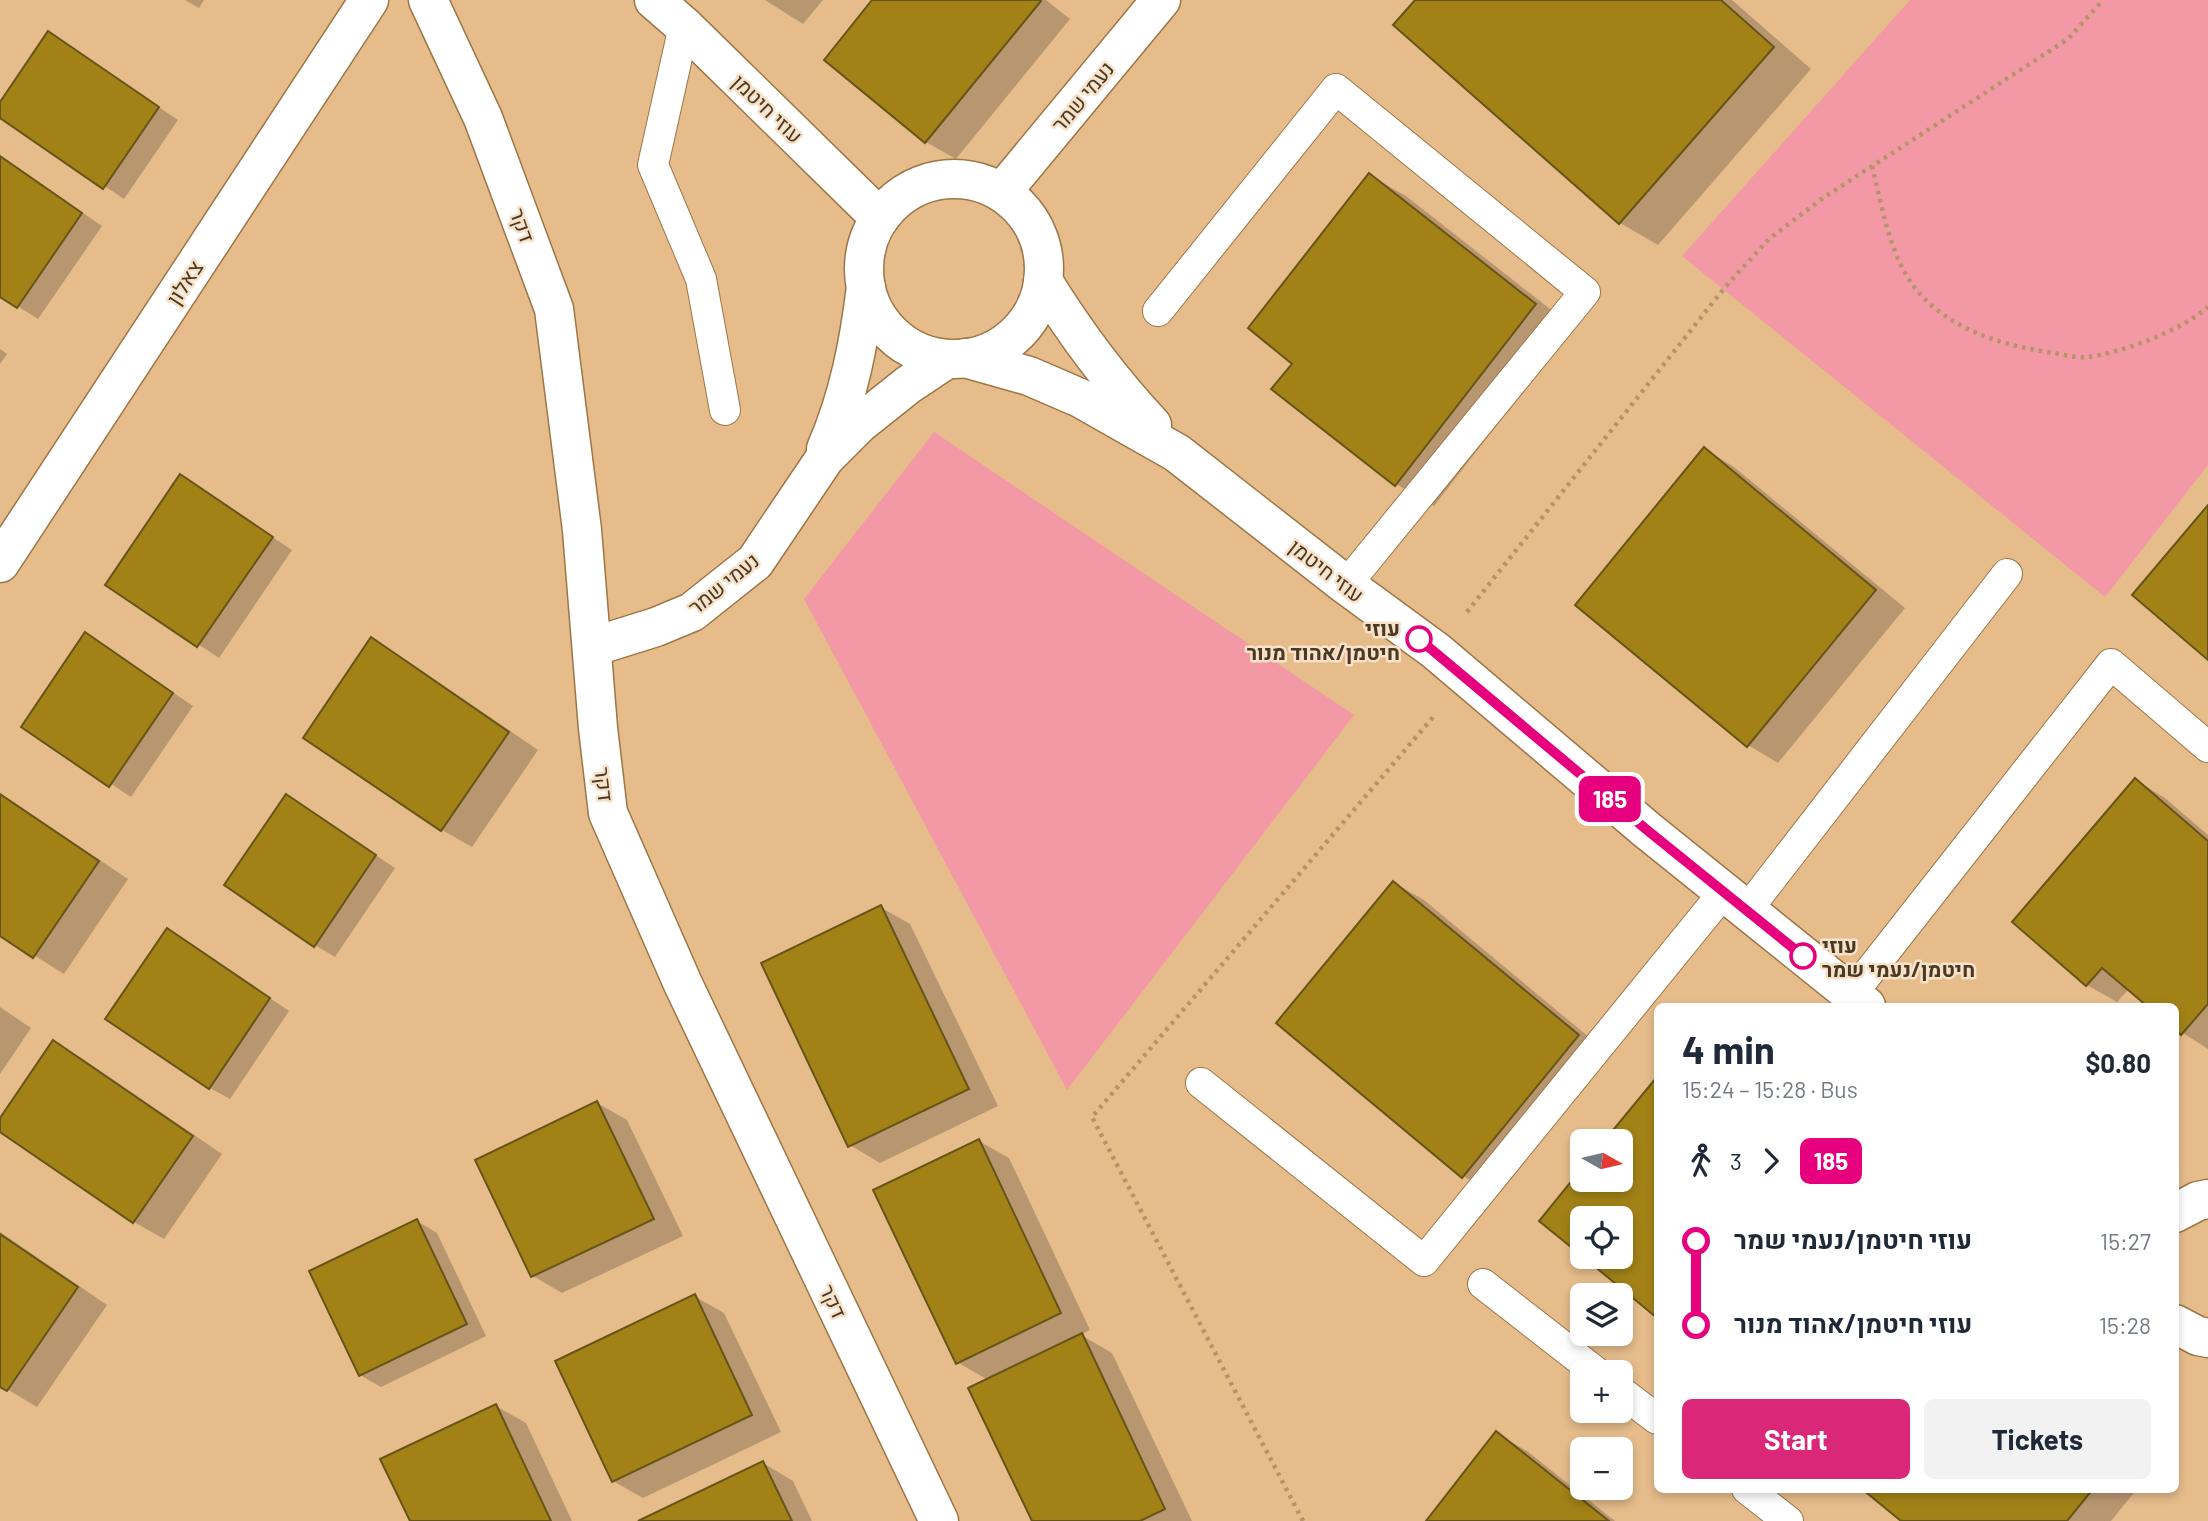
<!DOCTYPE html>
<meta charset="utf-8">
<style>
:root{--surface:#fff;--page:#f2f2f3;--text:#1f2937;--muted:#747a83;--accent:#db2777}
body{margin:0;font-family:Barlow,Heebo,sans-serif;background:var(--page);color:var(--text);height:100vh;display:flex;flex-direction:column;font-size:26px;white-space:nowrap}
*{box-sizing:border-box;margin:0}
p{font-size:23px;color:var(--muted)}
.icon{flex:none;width:38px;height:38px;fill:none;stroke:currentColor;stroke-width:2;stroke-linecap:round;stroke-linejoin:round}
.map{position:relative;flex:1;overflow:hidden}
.sheet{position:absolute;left:1654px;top:1003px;width:525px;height:490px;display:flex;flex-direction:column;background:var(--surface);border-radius:10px;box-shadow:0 4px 10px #0003}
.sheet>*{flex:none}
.badge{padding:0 14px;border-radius:10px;font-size:24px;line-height:46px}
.needle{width:46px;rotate:98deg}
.buttons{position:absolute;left:1570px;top:1129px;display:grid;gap:14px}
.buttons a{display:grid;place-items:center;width:63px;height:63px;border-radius:10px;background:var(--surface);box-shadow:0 4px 10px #0003;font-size:35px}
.map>.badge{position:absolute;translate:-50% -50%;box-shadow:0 0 0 4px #fff}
.legs{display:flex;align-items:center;gap:10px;height:77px;padding:0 28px;font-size:23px}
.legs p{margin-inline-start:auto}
.overview{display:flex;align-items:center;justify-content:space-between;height:119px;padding:0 28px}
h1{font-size:38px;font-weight:700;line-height:52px}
.button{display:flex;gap:14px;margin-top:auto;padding:14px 28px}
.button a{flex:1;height:80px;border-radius:10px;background:var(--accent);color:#fff;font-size:28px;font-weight:700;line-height:80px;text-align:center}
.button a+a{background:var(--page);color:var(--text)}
ul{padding:0 28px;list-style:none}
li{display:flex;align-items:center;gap:24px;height:84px;font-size:26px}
li i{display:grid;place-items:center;width:10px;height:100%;margin:0 9px;background:currentColor}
li i::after{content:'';width:18px;height:18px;margin:-9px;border:5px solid;border-radius:50%;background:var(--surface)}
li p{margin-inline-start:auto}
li:first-child i{background:linear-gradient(#0000 50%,currentColor 0)}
li:last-child i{background:linear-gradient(currentColor 50%,#0000 0)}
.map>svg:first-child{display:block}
.green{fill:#f399a6}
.shadow{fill:#0003}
.building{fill:#a28217;stroke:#675418;stroke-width:2}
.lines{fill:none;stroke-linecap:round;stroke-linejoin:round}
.lane-casing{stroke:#9d7647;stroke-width:32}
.street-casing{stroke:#9d7647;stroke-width:41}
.secondary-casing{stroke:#9d7647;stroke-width:41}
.path{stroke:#b5936b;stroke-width:4.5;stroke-dasharray:3.5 5;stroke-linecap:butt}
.lane{stroke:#fff;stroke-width:30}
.street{stroke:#fff;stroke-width:38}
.secondary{stroke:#fff;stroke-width:38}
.line-1-casing{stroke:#fff;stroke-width:16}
.line-1{stroke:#e6007e;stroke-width:10}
.stop-1-dot{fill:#fff;stroke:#e6007e;stroke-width:3.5}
.labels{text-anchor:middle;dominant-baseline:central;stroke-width:5;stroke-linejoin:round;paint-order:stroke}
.street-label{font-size:21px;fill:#4a3925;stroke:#f7e1c8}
.stop-label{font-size:21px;font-weight:bold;fill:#4a3925;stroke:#f7e1c8;text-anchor:end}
</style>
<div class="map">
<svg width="2208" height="1521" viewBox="0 0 2208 1521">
<rect width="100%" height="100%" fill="#e6bc8b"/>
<g class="green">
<path d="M1910 0H2208V465L2105 597 1682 256Z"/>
<path d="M934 432 1354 715 1067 1090 804 599Z"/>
</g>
<g class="shadow">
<path d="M185 0H204L199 8Z"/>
<path d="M765 0H823L803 24Z"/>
<path d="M874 0H1046L1070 19 956 159 926 142Z"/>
<path d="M1417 0H1732L1811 69 1658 245 1620 223Z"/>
<path d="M48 33 178 120 124 199 0 116V105Z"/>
<path d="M0 156 102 226 38 319 0 295Z"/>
<path d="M1369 175 1406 196 1573 327 1434 506 1396 484 1294 363Z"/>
<path d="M0 349 7 354 0 364Z"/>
<path d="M1705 449 1734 467 1905 608 1778 763 1748 745 1578 605Z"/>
<path d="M180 476 292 550 219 658 108 584Z"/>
<path d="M372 639 402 657 538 750 472 847 442 830 306 737Z"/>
<path d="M106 647 193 706 131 797 23 726Z"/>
<path d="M2135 780 2165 798 2208 835V1049L2175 1028V1006H2150L2129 989 2117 1002 2087 985 2014 922Z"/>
<path d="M0 793 128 879 64 974 0 934Z"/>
<path d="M286 796 395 868 335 957 315 945Z"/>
<path d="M1394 883 1424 900 1608 1053 1493 1193 1463 1176Z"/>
<path d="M880 907 910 924 998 1106 880 1163 850 1145Z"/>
<path d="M188 943 289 1011 230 1099 210 1088Z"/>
<path d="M0 1007 31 1028 0 1074Z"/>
<path d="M54 1042 83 1059 222 1154 164 1239 134 1222 0 1130V1121Z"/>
<path d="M1656 1080 1657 1081V1316L1585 1256H1620V1218H1582V1254L1541 1220 1582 1171V1180H1620V1141H1606Z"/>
<path d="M597 1103 627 1120 683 1236 562 1293 533 1276Z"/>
<path d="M979 1141 1009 1158 1090 1330 1081 1335 1112 1353 1192 1521H1034L988 1380 957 1362Z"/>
<path d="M417 1221 437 1233 486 1336 381 1387 360 1375Z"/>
<path d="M0 1232 107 1305 37 1407 0 1385Z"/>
<path d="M694 1296 724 1313 781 1432 643 1498 613 1481Z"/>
<path d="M496 1406 526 1423 572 1521H412Z"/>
<path d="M1497 1434 1527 1451 1615 1521H1428Z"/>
<path d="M763 1463 793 1481 812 1521H642Z"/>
<path d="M1865 1489H2137L2111 1521H1903Z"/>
</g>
<g class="building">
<path d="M872 0H1040L1041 1 925 143 824 60Z"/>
<path d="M1415 0H1721L1774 47 1619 224 1393 25Z"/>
<path d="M48 31 159 107 103 189 0 118V102Z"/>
<path d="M0 156 82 213 17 308 0 297Z"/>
<path d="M1369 173 1536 304 1395 486 1271 389 1292 364 1248 328Z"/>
<path d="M1704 447 1876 590 1747 747 1575 605Z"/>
<path d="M180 474 273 537 197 647 105 585Z"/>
<path d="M2208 505V660L2132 595Z"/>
<path d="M85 632 173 693 109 787 21 727Z"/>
<path d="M371 637 509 732 441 831 303 738Z"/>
<path d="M2135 778 2208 841V1004L2181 1035 2175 1030V1006H2147L2102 968 2086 986 2012 922Z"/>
<path d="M0 794 99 861 33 958 0 936Z"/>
<path d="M286 794 376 855 314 947 224 885Z"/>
<path d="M1393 881 1579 1035 1462 1178 1276 1023Z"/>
<path d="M881 905 969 1089 848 1147 761 963Z"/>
<path d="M167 928 270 998 209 1089 105 1019Z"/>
<path d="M53 1040 193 1136 133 1223 0 1132V1118Z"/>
<path d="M1656 1078 1657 1079V1318L1582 1256H1620V1218H1582V1256L1539 1221 1582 1168V1180H1620V1141H1604Z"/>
<path d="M597 1101 654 1219 531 1277 475 1160Z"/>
<path d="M979 1139 1061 1313 956 1364 873 1190Z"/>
<path d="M417 1219 467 1324 359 1376 309 1271Z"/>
<path d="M0 1234 78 1287 7 1391 0 1387Z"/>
<path d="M695 1294 752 1415 612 1482 555 1361Z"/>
<path d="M1082 1333 1165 1509 1140 1521H1032L968 1388Z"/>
<path d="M496 1404 551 1521H410L380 1459Z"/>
<path d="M1496 1431 1609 1521H1426Z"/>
<path d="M763 1461 792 1521H638Z"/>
<path d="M1862 1489H2093L2067 1521H1901Z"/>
</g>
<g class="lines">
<g class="lane-casing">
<g id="lane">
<path d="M684 26 653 165 701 279 725 410"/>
<path d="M1158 311 1336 89 1585 292 1346 585"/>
<path d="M1747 910 2007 574"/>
<path d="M1851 995 2111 664 2208 747"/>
<path d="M1201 1083 1424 1261 1724 892"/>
<path d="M1483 1284 1596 1372"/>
<path d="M1620 1391 1657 1419"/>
<path d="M1747 1489 1788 1521"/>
</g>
</g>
<g class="street-casing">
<g id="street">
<path d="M654 0 684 26 880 218"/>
<circle cx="954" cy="269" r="90"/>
<path d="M1002 192 1161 0"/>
<path d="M1043 281C1075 333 1111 381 1152 425"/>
<path d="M965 358 1029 376 1080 398 1177 453 1346 585 1436 651 1647 830 1866 1006"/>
<path d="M826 449C849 396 859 343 866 287"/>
<path d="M0 563 369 0"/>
<path d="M592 647 656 627 692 612 755 562 825 458 859 424 908 385 947 359"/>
<path d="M2175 1213 2198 1201 2208 1199"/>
<path d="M2175 1324 2198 1336 2208 1338"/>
</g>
</g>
<g class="secondary-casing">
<path id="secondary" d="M428 0 483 118 554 309 582 530 598 728 608 813 683 984 939 1521"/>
</g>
<g class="path">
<path d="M1872 166C1881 202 1887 240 1905 273 1934 325 1999 346 2055 353 2064 355 2076 358 2086 357 2120 354 2182 330 2208 307"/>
<path d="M1467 612 1726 286 1769 239 1823 198 2068 39 2103 0"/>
<path d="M1303 1521 1092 1117 1434 716"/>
</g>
<use href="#lane" class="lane"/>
<use href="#street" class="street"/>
<use href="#secondary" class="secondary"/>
</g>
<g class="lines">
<g class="line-1-casing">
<path id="line-1" d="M1419 639 1647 830 1803 956"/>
</g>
<use href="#line-1" class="line-1"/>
</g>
<g class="stop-1-dot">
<circle cx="1419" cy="639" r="12"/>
<circle cx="1803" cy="956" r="12"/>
</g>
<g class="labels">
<g class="street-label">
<text transform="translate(1082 96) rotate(-50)">נעמי שמר</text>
<text transform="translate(768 108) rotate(44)">עוזי חיטמן</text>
<text transform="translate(523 225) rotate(70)">דקר</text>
<text transform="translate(184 282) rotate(-57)">צאלון</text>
<text transform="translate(1327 570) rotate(38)">עוזי חיטמן</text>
<text transform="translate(723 583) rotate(-39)">נעמי שמר</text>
<text transform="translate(605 784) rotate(83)">דקר</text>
<text transform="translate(834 1301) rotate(65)">דקר</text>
</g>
<g class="stop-label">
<text x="1400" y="627">עוזי<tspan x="1400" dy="24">חיטמן/אהוד מנור</tspan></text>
<text x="1822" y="944" text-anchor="start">עוזי<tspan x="1822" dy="24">חיטמן/נעמי שמר</tspan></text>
</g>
</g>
</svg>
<div class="buttons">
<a><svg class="needle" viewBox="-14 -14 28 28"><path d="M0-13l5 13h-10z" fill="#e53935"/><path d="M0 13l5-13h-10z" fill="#747a83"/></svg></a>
<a><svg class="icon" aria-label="locate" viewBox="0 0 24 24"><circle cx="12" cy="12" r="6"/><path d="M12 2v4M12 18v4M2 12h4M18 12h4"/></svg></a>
<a><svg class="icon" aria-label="layers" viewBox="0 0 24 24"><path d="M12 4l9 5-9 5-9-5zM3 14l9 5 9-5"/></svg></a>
<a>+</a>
<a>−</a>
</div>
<b class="badge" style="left:1610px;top:799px;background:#e6007e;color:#fff">185</b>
<section class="sheet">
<div class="overview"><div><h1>4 min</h1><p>15:24 – 15:28 · Bus</p></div><b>$0.80</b></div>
<div class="legs"><svg class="icon" aria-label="walk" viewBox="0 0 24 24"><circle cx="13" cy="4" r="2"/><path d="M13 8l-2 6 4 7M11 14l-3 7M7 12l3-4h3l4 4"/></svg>3<svg class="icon" aria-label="forward" viewBox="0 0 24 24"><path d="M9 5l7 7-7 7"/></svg><b class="badge" style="background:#e6007e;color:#fff">185</b></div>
<ul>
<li><i style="color:#e6007e"></i><b>עוזי חיטמן/נעמי שמר</b><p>15:27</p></li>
<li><i style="color:#e6007e"></i><b>עוזי חיטמן/אהוד מנור</b><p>15:28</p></li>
</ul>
<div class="button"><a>Start</a><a>Tickets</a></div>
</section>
</div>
